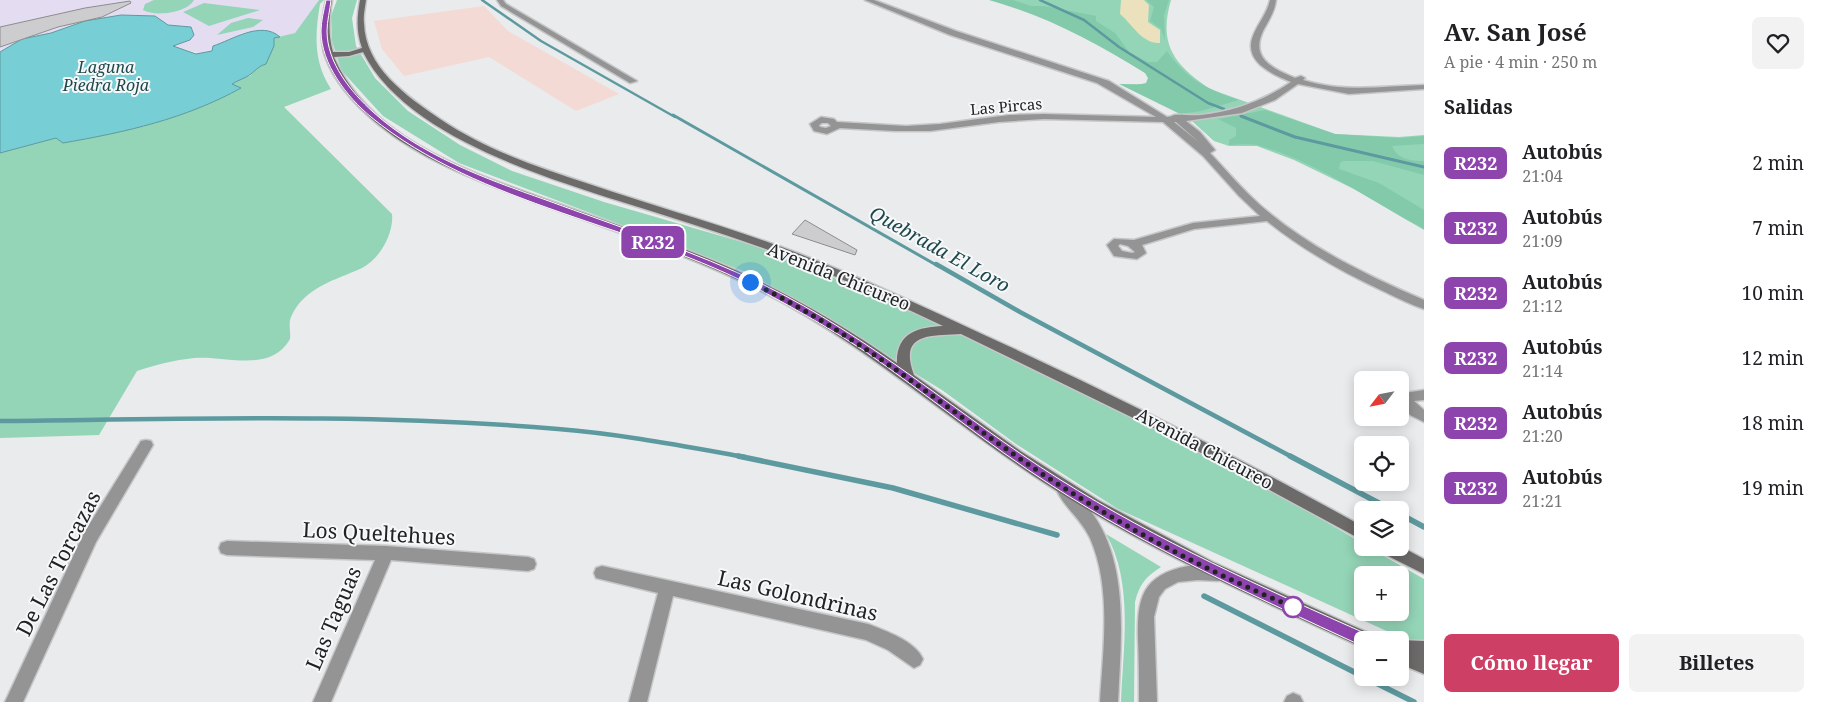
<!DOCTYPE html>
<html lang="es">
<meta charset="utf-8">
<style>
:root{--surface:#fff;--page:#f2f2f2;--text:#202124;--muted:#757577;--accent:#ce3f65}
body{margin:0;font-family:"Noto Serif",serif;background:var(--page);color:var(--text);height:100vh;display:flex;flex-direction:column;font-size:19px;white-space:nowrap}
*{box-sizing:border-box;margin:0}
p{font-size:16px;color:var(--muted)}
.icon{flex:none;width:28px;height:28px;fill:none;stroke:currentColor;stroke-width:2;stroke-linecap:round;stroke-linejoin:round}
.map{position:relative;flex:1;overflow:hidden}
.side{display:flex;flex-direction:column;background:var(--surface);width:400px}
.side>*{flex:none}
.badge{padding:0 10px;border-radius:8px;font-size:18px;line-height:32px}
.needle{width:32px;rotate:238deg}
.controls{position:absolute;left:1354px;top:371px;display:grid;gap:10px}
.controls a{display:grid;place-items:center;width:55px;height:55px;border-radius:8px;background:var(--surface);box-shadow:0 2px 12px #0003;font-size:25px}
.you{position:absolute;width:25px;height:25px;margin:-12px;border:4px solid #fff;border-radius:50%;background:#1a73e8;box-shadow:0 0 0 8px #1a73e833}
.map>.badge{position:absolute;translate:-50% -50%;box-shadow:0 0 0 2px #fff}
h2{padding:0 20px;font-size:19px;line-height:45px}
.round{display:grid;place-items:center;flex:none;width:52px;height:52px;border-radius:8px;background:var(--page)}
.headline{display:flex;align-items:center;justify-content:space-between;height:85px;padding:0 20px}
h1{font-size:24px;font-weight:700;line-height:38px}
.primary-button{display:flex;gap:10px;margin-top:auto;padding:10px 20px}
.primary-button a{flex:1;height:58px;border-radius:8px;background:var(--accent);color:#fff;font-size:20px;font-weight:700;line-height:58px;text-align:center}
.primary-button a+a{background:var(--page);color:var(--text)}
ul{padding:0;list-style:none}
li{display:flex;align-items:center;gap:15px;height:65px;padding:0 20px}
li div{flex:1}
li b{display:block;font-size:19px}
li em{font-style:normal}
li .badge{min-width:55px;font-weight:700;text-align:center}
main{display:flex;flex:1;min-height:0}
.map>svg:first-child{display:block}
.commercial{fill:#e4ddf2}
.industrial{fill:#f4dad5}
.green{fill:#94d4b7;fill-rule:evenodd}
.forest{fill:#83caab}
.sand{fill:#ebe1bc}
.water{fill:#77ced4;stroke:#5d9a9f}
.lines{fill:none;stroke-linecap:round;stroke-linejoin:round}
.stream-far3{stroke:#5d9a9f;stroke-width:2.5}
.stream-far2{stroke:#5d9a9f;stroke-width:3}
.stream-far1{stroke:#5d9a9f;stroke-width:4.5}
.stream{stroke:#5d9a9f;stroke-width:5.5}
.building{fill:#cdcdcf;stroke:#8d8d8f}
.street-casing{stroke:#c5c7c9;stroke-width:3}
.secondary-casing{stroke:#c5c7c9;stroke-width:3}
.street{fill:#959494;fill-rule:evenodd}
.secondary{fill:#6d6b6a;fill-rule:evenodd}
.line{fill:#8e44ad;stroke:#fff}
.walk{stroke:#212223;stroke-width:5;stroke-dasharray:0 9}
.stop-dot{fill:#fff;stroke:#8e44ad;stroke-width:2.5}
.labels{text-anchor:middle;dominant-baseline:central;stroke-width:4;stroke-linejoin:round;paint-order:stroke}
.far-street-label{font-size:15px;fill:#212223;stroke:#f6f8fa}
.far-water-label{font-size:16px;font-style:italic;fill:#1f484b;stroke:#f6f8fa}
.street-label{font-size:18px;fill:#212223;stroke:#f6f8fa}
.water-label{font-size:19px;font-style:italic;fill:#1f484b;stroke:#f6f8fa}
.near-street-label{font-size:21px;fill:#212223;stroke:#f6f8fa}
</style>
<main>
<div class="map">
<svg width="1424" height="702" viewBox="0 0 1424 702">
<rect width="100%" height="100%" fill="#e9ebed"/>
<path class="commercial" d="M0 0H319L295 33 280 37 271 32 263 31 241 33 237 37 213 46 212 51 202 54 173 46 194 35 191 27 168 25 154 16 121 15 85 21 51 33 22 39 0 52Z"/>
<path class="industrial" d="M484 6 508 31 619 94 576 111 489 57 404 76 382 49 374 21Z"/>
<g class="green">
<path d="M154 0H194C187 13 155 17 143 10L145 4Z"/>
<path d="M319 0H324L320 4C315 34 313 62 331 89L284 107 392 214C394 233 380 259 362 268 336 280 304 287 291 317 288 325 291 331 290 339 270 374 226 355 194 358 174 360 155 365 137 371L99 435 0 438V153L56 138 63 143C125 132 185 119 241 88L232 84 242 77 250 76 258 67 274 38 295 33Z"/>
<path d="M337 0H357L352 18 356 46 375 78 408 111 460 145 512 171 604 202 759 247 880 297 1039 370 1239 471 1362 543V548H1370L1424 579V648L1118 509 1016 444 942 390 751 274 459 163 383 116 341 70 332 41 331 16ZM1362 575H1400V612H1362Z"/>
<path d="M991 0H1171C1158 44 1174 65 1210 89L1335 134 1399 137 1424 135V230L1356 190 1294 160 1257 146H1229L1214 141 1193 122 1164 103 1120 84H1147L1149 78 1147 74C1095 42 1049 16 991 0Z"/>
<path d="M204 3 260 10 209 26 183 12Z"/>
<path d="M248 18 263 20 253 27 217 35 231 23Z"/>
<path d="M1106 534 1161 567C1146 576 1139 585 1135 602L1134 702H1121C1123 648 1134 583 1106 534Z"/>
</g>
<g class="forest">
<path d="M989 0H1013L1031 6H1044L1096 16V21L1115 33 1129 52 1148 62H1157L1167 51C1187 80 1207 89 1239 100L1201 111 1180 114 1119 84 1137 85 1146 83 1148 78 1145 73C1093 41 1048 17 989 0Z"/>
<path d="M1146 0H1169L1164 15 1165 41 1161 29 1150 21 1154 7Z"/>
<path d="M1265 110 1335 134 1399 138 1424 136V144L1392 146C1397 159 1411 161 1424 161V175L1373 161H1343L1340 163 1339 169 1379 183 1424 210V229C1370 201 1319 163 1260 146 1251 143 1239 145 1229 145V140L1236 136V128L1218 119Z"/>
</g>
<path class="sand" d="M1121 0H1144L1149 5 1148 22 1160 30V43C1142 44 1132 24 1120 14Z"/>
<path class="water" d="M121 15 155 16 168 25 191 27 194 35 190 40 173 46 196 54 212 51 213 46C232 40 261 20 280 37L274 38V46L266 64C259 66 257 69 251 74 246 78 238 80 232 84L241 88C185 119 126 132 63 143L56 138 0 153V52L22 39 51 33 85 21Z"/>
<g class="lines">
<g class="stream-far3">
<path d="M482 0 541 41 675 117"/>
<path d="M1040 0 1084 20 1119 47 1208 103 1224 109"/>
</g>
<g class="stream-far2">
<path d="M673 115 938 266"/>
<path d="M1241 116 1295 137 1424 167"/>
</g>
<g class="stream-far1">
<path d="M936 264 1020 312 1292 457"/>
<path d="M0 421C186 419 373 413 558 429 621 434 683 446 745 457"/>
</g>
<g class="stream">
<path d="M738 456 893 488 1057 535"/>
<path d="M1290 456 1392 510"/>
<path d="M1400 514 1424 527"/>
<path d="M1204 596 1362 676"/>
<path d="M1366 678 1414 702"/>
</g>
</g>
<g class="building">
<path d="M130 1 131 3 102 17 58 27 0 47V27L85 8Z"/>
<path d="M805 220 857 250 855 255 792 234Z"/>
</g>
<g class="lines">
<g class="street-casing">
<g id="street">
<path d="M497 0H503L506 4 637 81 630 83 501 6Z"/>
<path d="M865 0H874L956 31 1109 81 1167 117C1169 117 1172 116 1174 115 1178 114 1194 116 1201 115 1235 111 1263 101 1291 82 1271 74 1243 61 1253 36 1258 23 1267 14 1270 0H1276C1275 11 1269 20 1264 29 1249 58 1272 68 1295 78L1301 76 1305 78 1303 80C1344 93 1383 86 1424 85V89L1349 94 1298 84 1275 100 1242 113 1186 121 1200 132 1215 150 1210 153C1226 170 1242 189 1260 205 1308 247 1366 275 1424 300V309C1411 305 1398 298 1385 292 1344 273 1303 250 1267 221L1194 229 1142 245 1146 253 1137 259 1114 256 1107 245 1114 239 1134 240 1193 223 1260 216 1239 196 1203 156 1163 122 1044 119 999 122 930 131H895L840 128 827 134 814 131 810 124 821 117 834 119 837 122 906 126 940 124 1009 115 1044 114 1156 117 1097 83 950 35ZM1174 122H1176L1200 143ZM822 123H828L831 126 826 128 820 127 819 125ZM1120 244 1128 246 1135 252 1132 253 1122 251 1118 246Z"/>
<path d="M1424 390V400L1414 401 1424 410V422L1410 415 1400 402 1405 393Z"/>
<path d="M146 440 151 441 153 445 96 542 23 702H5L84 533 141 441Z"/>
<path d="M1064 485C1072 488 1078 496 1084 503 1131 555 1121 637 1118 702H1100C1103 649 1112 588 1090 538 1081 519 1065 508 1057 491L1059 487Z"/>
<path d="M227 541 386 546 528 557 534 559 536 564 534 569 528 571 391 560 331 702H313L375 560 227 555 221 553 219 548 221 543Z"/>
<path d="M602 566 868 624C886 631 915 641 923 659L920 665 914 668 888 650 866 640 673 596 647 702H629L658 593 596 578 594 573 596 568Z"/>
<path d="M1188 566H1208L1224 569 1226 574 1224 579 1218 581 1198 580 1178 582 1165 589 1159 597 1154 617 1157 702H1139C1139 681 1139 660 1138 639 1137 598 1142 575 1188 566Z"/>
<path d="M1293 693 1300 696 1303 702H1284L1287 696Z"/>
</g>
</g>
<g class="secondary-casing">
<g id="secondary">
<path d="M326 0H332C329 19 328 34 333 52H349L362 48C356 31 357 17 360 0H366C365 8 363 16 364 23 365 67 406 96 440 119 486 150 537 167 589 184 659 208 731 227 800 254 862 278 922 306 982 334 1111 393 1238 457 1362 526V540L1166 434 961 334C931 336 898 332 914 375L1022 452 1098 500 1213 562 1371 634 1374 640H1362V647L1359 646C1253 597 1147 549 1049 486 951 423 866 344 761 291 687 254 608 229 531 201 478 181 423 161 379 125 357 107 334 82 325 56 319 39 322 18 326 0ZM363 52C404 134 538 175 619 201 667 216 715 231 763 248 825 270 884 298 943 326 918 327 896 333 897 363 839 322 777 287 712 260 658 238 603 220 548 200 470 172 370 140 334 57L349 56Z"/>
<path d="M1400 546 1424 559V574L1382 553 1380 548Z"/>
<path d="M1399 640H1400L1424 641V674L1400 664Z"/>
</g>
</g>
<use href="#street" class="street"/>
<use href="#secondary" class="secondary"/>
</g>
<path class="line" d="M326 0H331C330 10 327 21 327 31 327 63 351 92 373 112 422 156 484 178 546 200 619 227 694 251 764 285 871 337 959 416 1059 479 1158 541 1263 588 1369 635L1371 640 1369 645 1365 646 1360 645C1254 596 1149 548 1051 485 987 444 928 395 866 352 833 330 797 310 762 291 638 224 481 207 371 117 347 97 321 64 321 31 321 21 324 10 326 0Z"/>
<g class="lines">
<path class="walk" d="M750 282C860 334 951 414 1053 481 1129 530 1209 572 1293 607"/>
</g>
<circle class="stop-dot" cx="1293" cy="607" r="10"/>
<g class="labels">
<g class="far-street-label">
<text transform="translate(1006 106) rotate(-5)">Las Pircas</text>
</g>
<g class="far-water-label">
<text x="106" y="67">Laguna<tspan x="106" dy="18">Piedra Roja</tspan></text>
</g>
<g class="street-label">
<text transform="translate(839 276) rotate(22)">Avenida Chicureo</text>
<text transform="translate(1205 448) rotate(28)">Avenida Chicureo</text>
</g>
<g class="water-label">
<text transform="translate(940 249) rotate(29)">Quebrada El Loro</text>
</g>
<g class="near-street-label">
<text transform="translate(379 533) rotate(3)">Los Queltehues</text>
<text transform="translate(58 563) rotate(-63)">De Las Torcazas</text>
<text transform="translate(798 595) rotate(13)">Las Golondrinas</text>
<text transform="translate(333 618) rotate(-67)">Las Taguas</text>
</g>
</g>
</svg>
<div class="controls">
<a><svg class="needle" viewBox="-14 -14 28 28"><path d="M0-13l5 13h-10z" fill="#e53935"/><path d="M0 13l5-13h-10z" fill="#757577"/></svg></a>
<a><svg class="icon" aria-label="locate" viewBox="0 0 24 24"><circle cx="12" cy="12" r="6"/><path d="M12 2v4M12 18v4M2 12h4M18 12h4"/></svg></a>
<a><svg class="icon" aria-label="layers" viewBox="0 0 24 24"><path d="M12 4l9 5-9 5-9-5zM3 14l9 5 9-5"/></svg></a>
<a>+</a>
<a>−</a>
</div>
<div class="you" style="left:750px;top:282px"></div>
<b class="badge" style="left:653px;top:242px;background:#8e44ad;color:#fff">R232</b>
</div>
<section class="side">
<div class="headline"><div><h1>Av. San José</h1><p>A pie · 4 min · 250 m</p></div><a class="round"><svg class="icon" aria-label="heart" viewBox="0 0 24 24"><path d="M12 20l-8-8c-3-5 5-10 8-4 3-6 11-1 8 4z"/></svg></a></div>
<h2>Salidas</h2>
<ul>
<li><span class="badge" style="background:#8e44ad;color:#fff">R232</span><div><b>Autobús</b><p>21:04</p></div><em>2 min</em></li>
<li><span class="badge" style="background:#8e44ad;color:#fff">R232</span><div><b>Autobús</b><p>21:09</p></div><em>7 min</em></li>
<li><span class="badge" style="background:#8e44ad;color:#fff">R232</span><div><b>Autobús</b><p>21:12</p></div><em>10 min</em></li>
<li><span class="badge" style="background:#8e44ad;color:#fff">R232</span><div><b>Autobús</b><p>21:14</p></div><em>12 min</em></li>
<li><span class="badge" style="background:#8e44ad;color:#fff">R232</span><div><b>Autobús</b><p>21:20</p></div><em>18 min</em></li>
<li><span class="badge" style="background:#8e44ad;color:#fff">R232</span><div><b>Autobús</b><p>21:21</p></div><em>19 min</em></li>
</ul>
<div class="primary-button"><a>Cómo llegar</a><a>Billetes</a></div>
</section>
</main>
